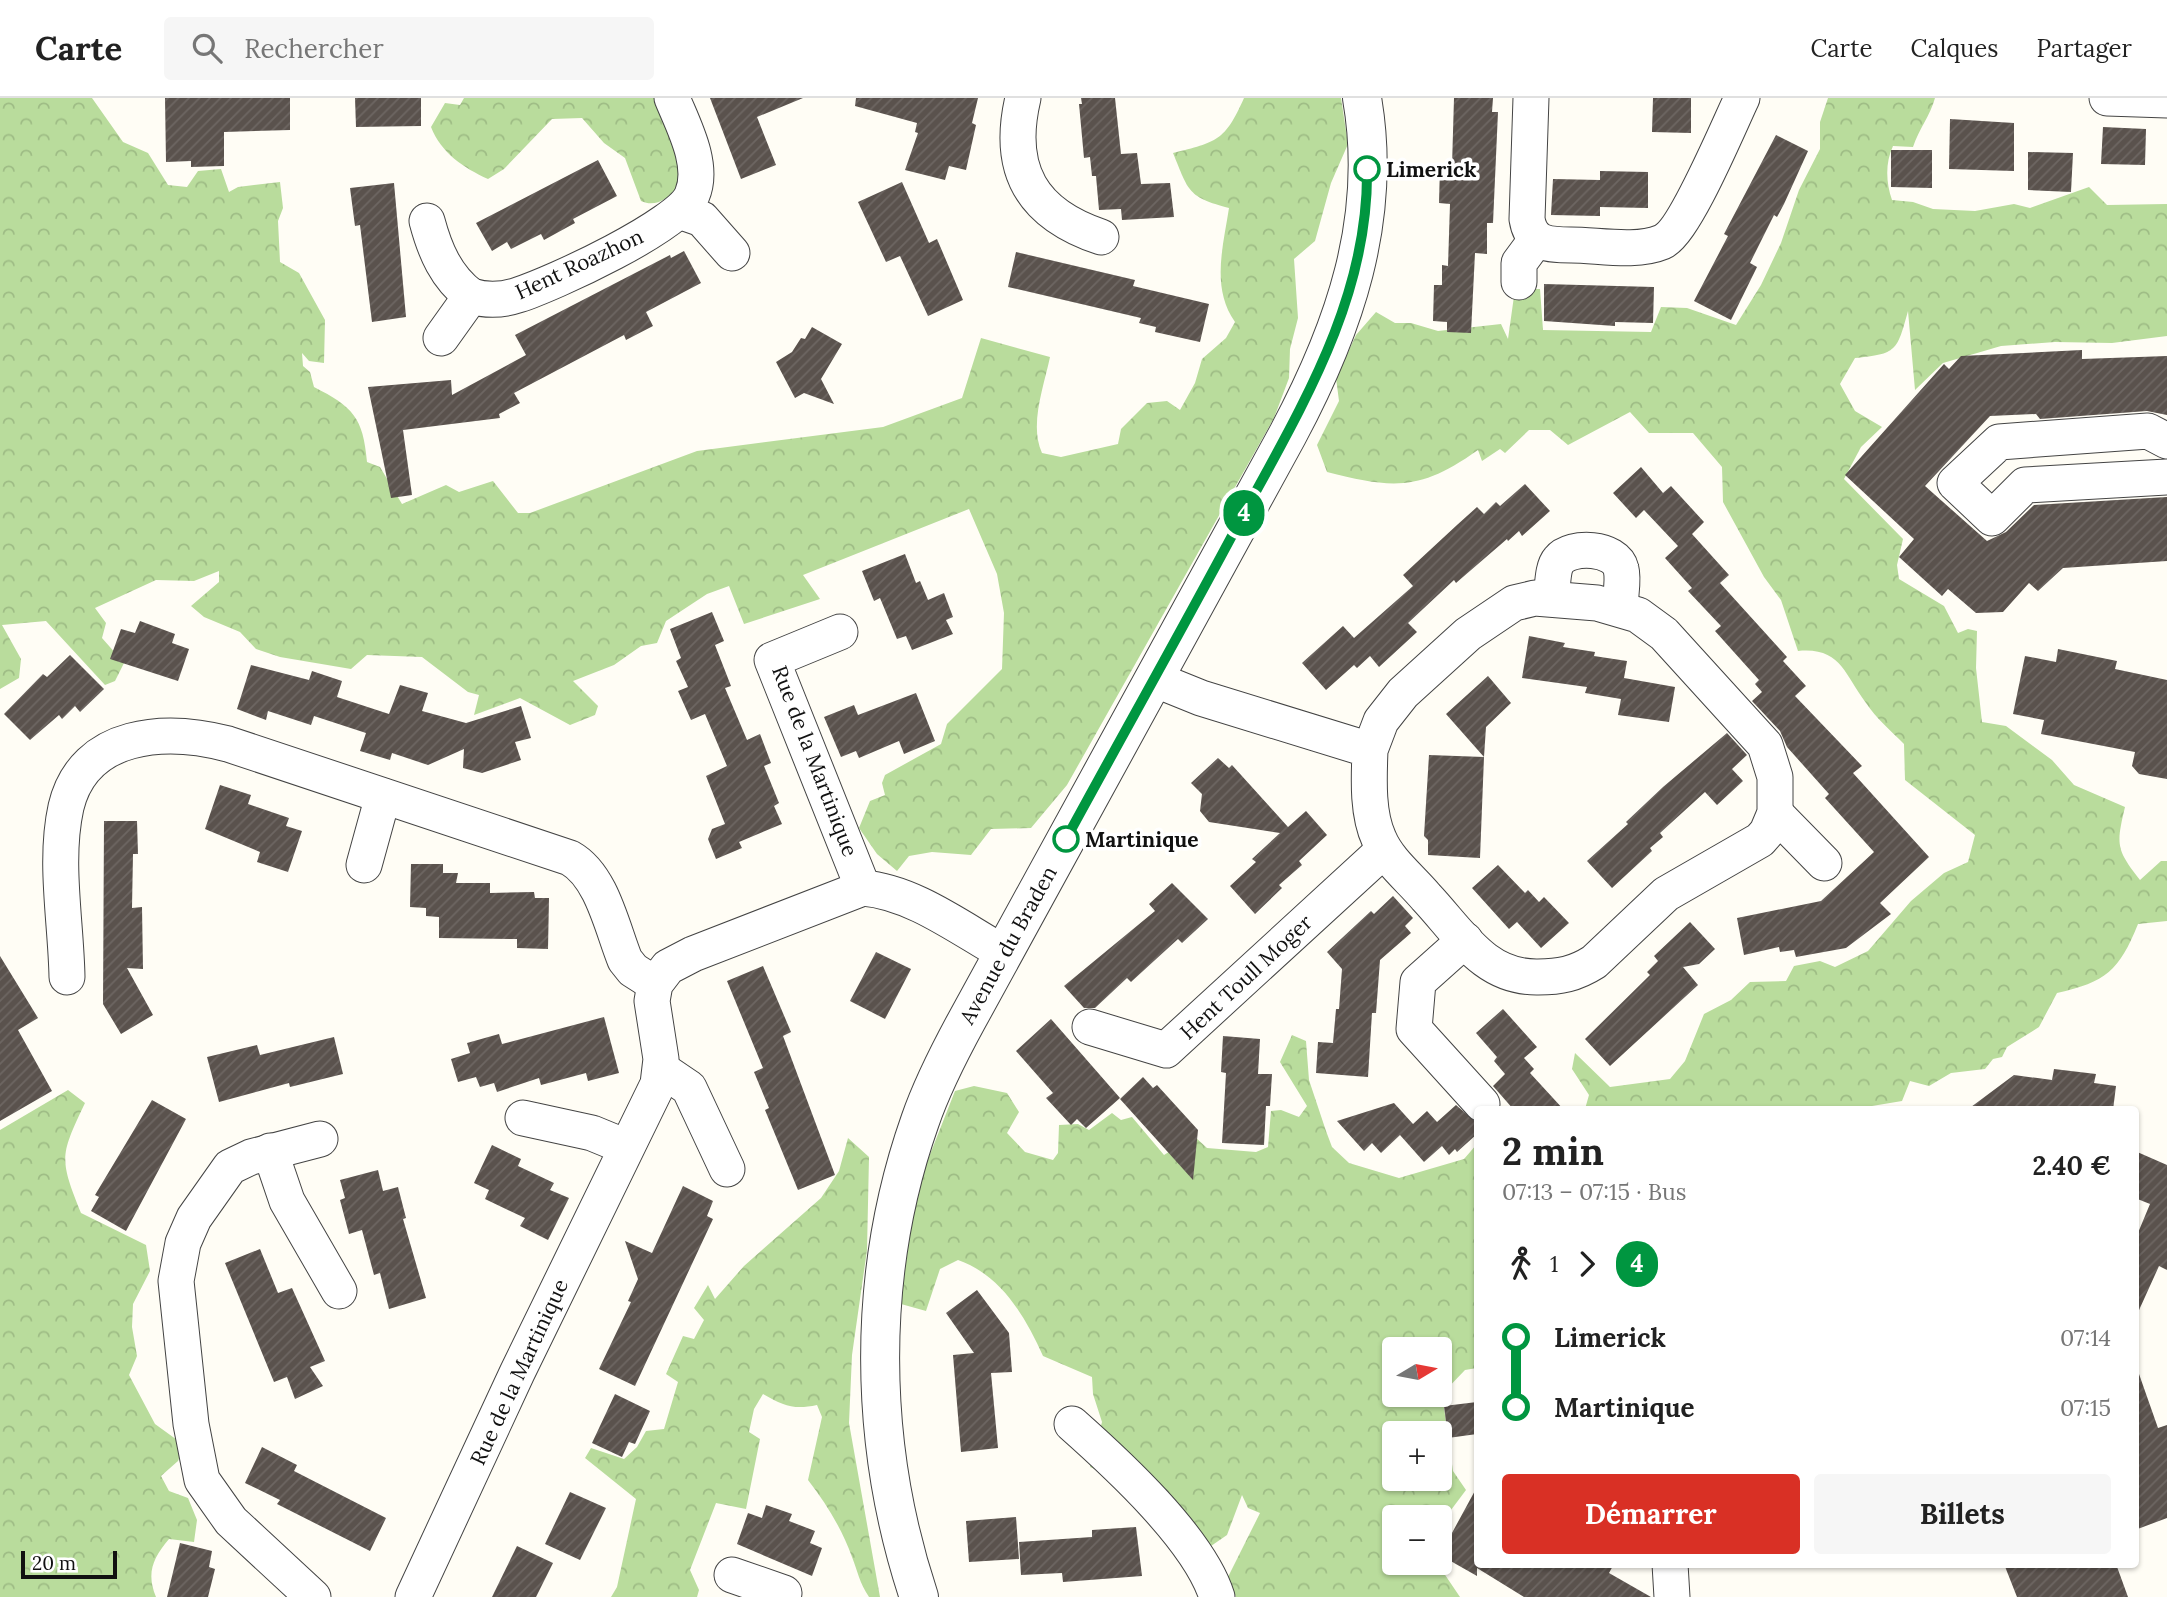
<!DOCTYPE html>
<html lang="fr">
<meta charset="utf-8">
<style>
:root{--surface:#fff;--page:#f6f6f6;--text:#222;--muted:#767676;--line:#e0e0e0;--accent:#d93025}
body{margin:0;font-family:Lora,serif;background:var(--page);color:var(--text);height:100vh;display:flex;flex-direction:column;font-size:26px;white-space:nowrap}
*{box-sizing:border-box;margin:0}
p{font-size:23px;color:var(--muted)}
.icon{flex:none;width:38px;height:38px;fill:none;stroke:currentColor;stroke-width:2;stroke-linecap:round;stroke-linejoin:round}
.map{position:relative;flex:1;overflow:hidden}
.details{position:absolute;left:1474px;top:1008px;width:665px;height:462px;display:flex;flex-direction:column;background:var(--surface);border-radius:7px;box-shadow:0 2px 5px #0004}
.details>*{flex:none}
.badge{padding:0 14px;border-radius:23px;font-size:24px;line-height:46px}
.needle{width:46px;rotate:80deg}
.controls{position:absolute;left:1382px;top:1239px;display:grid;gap:14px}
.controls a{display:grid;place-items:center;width:70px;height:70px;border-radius:7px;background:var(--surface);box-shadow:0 2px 5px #0004;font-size:35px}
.scale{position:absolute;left:21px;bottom:18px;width:96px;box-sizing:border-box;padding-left:7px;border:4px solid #111;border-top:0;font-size:19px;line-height:24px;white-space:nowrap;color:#111;-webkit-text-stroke:5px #fff;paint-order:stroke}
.map>.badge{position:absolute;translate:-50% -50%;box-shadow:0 0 0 4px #fff}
.legs{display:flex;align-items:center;gap:10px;height:77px;padding:0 28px;font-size:23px}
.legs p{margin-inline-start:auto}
.overview{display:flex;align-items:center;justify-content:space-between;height:119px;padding:0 28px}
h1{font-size:38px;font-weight:800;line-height:52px}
.action{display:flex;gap:14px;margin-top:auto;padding:14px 28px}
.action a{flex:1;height:80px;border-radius:7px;background:var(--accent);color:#fff;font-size:28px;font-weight:800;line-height:80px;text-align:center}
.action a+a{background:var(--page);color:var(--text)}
ul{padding:0 28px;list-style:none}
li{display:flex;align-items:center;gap:24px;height:70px;font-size:26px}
li i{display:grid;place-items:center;width:10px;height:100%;margin:0 9px;background:currentColor}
li i::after{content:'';width:18px;height:18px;margin:-9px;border:5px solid;border-radius:50%;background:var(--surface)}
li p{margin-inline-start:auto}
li:first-child i{background:linear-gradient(#0000 50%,currentColor 0)}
li:last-child i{background:linear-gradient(currentColor 50%,#0000 0)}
header{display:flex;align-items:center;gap:42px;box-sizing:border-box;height:98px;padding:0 35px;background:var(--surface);border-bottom:2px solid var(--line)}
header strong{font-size:33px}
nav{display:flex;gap:38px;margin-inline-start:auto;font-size:24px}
.search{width:490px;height:63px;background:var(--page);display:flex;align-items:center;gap:18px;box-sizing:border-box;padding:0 24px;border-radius:7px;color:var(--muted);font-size:26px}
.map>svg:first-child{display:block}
.forest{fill:url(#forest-crowns);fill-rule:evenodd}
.building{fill:url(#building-hatch)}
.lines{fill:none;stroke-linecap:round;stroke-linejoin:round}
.minor-casing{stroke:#444;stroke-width:37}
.tertiary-casing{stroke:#444;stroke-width:40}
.minor{stroke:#fff;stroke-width:35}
.tertiary{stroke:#fff;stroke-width:38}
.line-1-casing{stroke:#fff;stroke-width:16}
.line-1{stroke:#009640;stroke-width:10}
.stop-1-dot{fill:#fff;stroke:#009640;stroke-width:3.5}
.labels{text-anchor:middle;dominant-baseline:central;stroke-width:7;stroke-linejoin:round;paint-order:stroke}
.stop-label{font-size:21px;font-weight:bold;fill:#111;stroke:#fff;text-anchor:start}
.street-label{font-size:21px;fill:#111;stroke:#fff}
</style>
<header>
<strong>Carte</strong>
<div class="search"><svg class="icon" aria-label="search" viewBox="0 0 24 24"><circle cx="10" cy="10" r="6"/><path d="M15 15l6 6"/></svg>Rechercher</div>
<nav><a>Carte</a><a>Calques</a><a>Partager</a></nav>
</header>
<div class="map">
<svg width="2167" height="1499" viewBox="0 0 2167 1499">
<defs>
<pattern id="forest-crowns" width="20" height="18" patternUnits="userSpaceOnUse" patternTransform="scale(1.75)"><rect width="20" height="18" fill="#b9dc9c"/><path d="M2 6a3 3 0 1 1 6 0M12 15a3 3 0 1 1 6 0" fill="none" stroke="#9ebc85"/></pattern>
<pattern id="building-hatch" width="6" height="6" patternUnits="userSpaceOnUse" patternTransform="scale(1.75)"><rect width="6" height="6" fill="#5a524d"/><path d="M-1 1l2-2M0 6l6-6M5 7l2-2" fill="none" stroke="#6d6662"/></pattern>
</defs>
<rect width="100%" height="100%" fill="#fffdf5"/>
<g class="forest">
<path d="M0 0H92L123 44 148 55 168 87 187 89 198 73 221 71 229 94 238 89 280 84 283 110 278 123 280 164 299 175 325 222 324 265 309 263 302 255 303 268 310 274 314 289C353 309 363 319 367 364L380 369 402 406 446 387 459 394 493 383 518 415H530L697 353 883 329 962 300 981 240 1050 259C1044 288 1029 327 1042 355L1061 359 1118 346 1121 331 1147 305 1167 303 1180 312 1195 285 1202 261 1226 240 1235 224C1211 190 1223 149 1229 110 1188 99 1189 94 1173 55 1217 44 1225 43 1244 0H1341L1348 46 1331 85 1315 143 1294 161 1298 220 1290 251 1289 280 1274 320 1067 687 1031 730 991 731 971 757 932 754 909 758 897 773 877 756 859 730 870 703 885 697 882 685 885 677 941 646 947 626 1002 571 1004 515 997 476 969 411 803 477 820 501 744 526 729 488 707 496 666 523 657 545 641 548 614 567 573 583 598 608 595 617 570 627 520 600 474 617 479 597 468 594 422 559 367 557 351 571 280 559 256 551 240 534 204 519 191 508 219 484V473L194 483 156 482 95 510 106 525 102 540 124 565 115 583 105 587 46 523 2 527 21 561 19 580 0 591Z"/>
<path d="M464 0H663L679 37 678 92C666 100 656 110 641 103L625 60 604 45 582 20 552 21 504 71 488 81C464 70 441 55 431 29L445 5 460 7Z"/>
<path d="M1828 0H1935C1930 18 1919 31 1913 49L1893 48C1885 65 1886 85 1892 102L1913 104 1933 111 1975 113 2014 106 2030 110 2089 89 2107 107 2167 106V238L2112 245 2055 244 2001 248 1943 265 1915 292 1908 213C1897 253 1897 256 1855 260L1840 286 1855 313 1882 329 1861 349 1844 381 1903 441 1897 467 1899 481 1944 508 1958 535 1968 531 1977 533 1976 570 1982 624 2006 628 2052 662 2074 687 2125 709C2116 747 2116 751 2140 782L2161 763H2167V823L2138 826C2119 873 2106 884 2057 895L2039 929 2007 949 2002 959 1993 961 1985 971 1951 975 1929 988 1910 983 1902 1003 1848 1012 1585 1011 1589 997 1572 971 1575 955 1610 989 1670 981 1685 963 1704 916 1731 902 1750 884 1786 883 1794 868 1820 863 1835 869 1868 853 1911 803 1944 775 1968 764 1975 737 1905 682 1904 646C1891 633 1876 620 1866 605 1844 576 1841 549 1798 553L1781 502 1764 479 1723 404 1722 369 1693 335H1649L1630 314 1568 347 1550 332H1529L1505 355 1500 351 1482 363 1478 352C1420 393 1394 391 1327 374L1317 347 1339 303 1336 280 1356 237 1376 214 1395 225H1411L1438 233 1501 226 1508 241 1515 191H1540L1543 232 1651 234 1661 209 1687 210 1736 227 1761 187 1781 145 1799 92 1820 51V24Z"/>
<path d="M1292 937 1306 943 1309 982 1326 1033 1332 1049 1349 1065 1399 1080 1464 1061 1477 1046V1270L1465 1272 1442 1296 1453 1373 1466 1392 1451 1412 1450 1434 1440 1457V1419H1395V1465H1437L1460 1499H1236L1227 1481 1260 1415 1248 1410 1242 1397 1227 1437 1211 1448 1109 1377 1090 1369 1102 1324 1093 1296 1092 1279 1043 1258C1025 1218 1001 1177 958 1162L940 1171 926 1213 901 1206 914 1097 955 993 974 988 1007 995 1019 1014 1007 1035 1025 1054 1053 1062 1058 1055 1059 1027 1078 1026 1089 1032 1112 1015 1121 1022 1132 1019 1164 1057 1194 1038 1207 1050 1256 1054 1268 1049 1271 1013 1281 1012 1299 1019 1307 1008 1280 964ZM1395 1251H1440V1297H1395ZM1395 1335H1440V1381H1395Z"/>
<path d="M68 992 85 1005C60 1058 59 1060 81 1115L146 1147 150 1173 133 1206 132 1229 137 1258 129 1277 155 1326 184 1347 178 1363 161 1378 169 1393 188 1400 197 1422 194 1444 169 1441C153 1460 146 1475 156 1499H0V1032Z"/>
<path d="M848 1040 869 1059 867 1152 852 1257 849 1325 880 1499H869C859 1484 858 1474 852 1459 842 1431 826 1405 808 1382L822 1319 817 1307C794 1312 784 1308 763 1296L754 1311 749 1334 760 1341 746 1411 716 1405 690 1472 699 1492 697 1499H611L617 1489 636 1401 585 1360 591 1350 624 1361 637 1349 646 1333 664 1331 678 1284 666 1276 683 1238 694 1241 704 1222 694 1210 708 1187 715 1201 744 1168 821 1100 839 1073Z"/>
</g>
<g class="building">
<path d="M165 0H290V32L224 34V68L191 69V63L166 64Z"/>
<path d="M355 0H421V28L356 29Z"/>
<path d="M710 0H803L757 19 776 67 741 81Z"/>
<path d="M856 0H978L972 25 976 27 966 72 949 68 945 82 905 72 918 35 915 34 917 25 855 8Z"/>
<path d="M1081 0H1115L1121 56 1137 55 1141 86 1170 85 1174 119 1122 122 1121 111 1099 112 1096 78H1092L1090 59 1084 60 1079 6H1082Z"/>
<path d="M1454 0H1493L1492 14H1498L1493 125H1487V156L1475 155 1471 235 1447 234V224L1433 223 1434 187H1442V167L1448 168 1450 106 1439 105 1440 68H1452Z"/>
<path d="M1653 0H1691V35L1652 34Z"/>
<path d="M1950 21 2014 25V73L1949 71Z"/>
<path d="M2103 29 2146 31 2145 67 2101 66Z"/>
<path d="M1776 37 1808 53 1784 106 1777 119 1774 117 1750 165 1757 169 1731 222 1694 203 1728 138 1724 136Z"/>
<path d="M1891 52H1932V90L1891 89Z"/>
<path d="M2028 54 2073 55 2071 94 2028 92Z"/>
<path d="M598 62 617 98 573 121 575 125 544 142 541 136 511 151 507 144 492 153 476 125Z"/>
<path d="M1600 73 1648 74V110L1600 109V118L1551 117 1553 81 1600 82Z"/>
<path d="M902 84 929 145 937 141 963 202 928 218 900 158 886 164 858 104Z"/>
<path d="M394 85 406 219 372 224 360 127 355 128 350 90Z"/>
<path d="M684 153 701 185 646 214 653 228 626 242 624 237 514 295 520 305 499 316 500 320 403 332 412 397 391 400 368 289 451 282 452 297 526 257 515 237 670 157 671 160Z"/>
<path d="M1016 154 1135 182 1133 188 1209 206 1200 244 1155 234 1156 229 1139 225 1141 220 1008 189Z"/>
<path d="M1544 186 1654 189 1653 225 1615 224V228L1544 223Z"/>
<path d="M812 229 842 246 821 281 834 306 804 295 795 300 776 264 792 254 801 240 805 241Z"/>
<path d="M2082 252V261L2167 258V317L2147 313 2040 321 2036 316 1990 318 1925 388 1987 443 2006 434 2034 407 2167 399V463L2063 470 2038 493 2029 485 2003 514 1976 515 1948 491 1942 498 1899 459 1914 441 1845 377 1944 266 1949 271 1961 258Z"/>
<path d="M1641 369 1663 395 1671 388 1704 424 1692 436 1729 477 1720 485 1787 559 1783 563 1806 588 1795 598 1862 668 1853 675 1929 759 1880 805 1891 816 1846 850 1796 859 1794 852 1780 854 1779 849 1744 857 1737 820 1821 803 1874 754 1825 700 1829 696 1787 649 1780 633 1752 603 1762 594 1755 586 1759 582 1715 533 1721 528 1688 493 1692 490 1665 460 1678 448 1644 412 1636 420 1613 395Z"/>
<path d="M1525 386 1550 413 1522 438 1519 433 1508 443 1507 441 1456 485 1454 482 1408 525 1417 534 1379 569 1370 558 1357 570 1354 567 1326 592 1302 565 1343 528 1354 540 1413 488 1403 477 1457 427 1477 409 1484 416 1496 404 1500 408Z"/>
<path d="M905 456 916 485 920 483 928 502 944 495 953 519 946 522 953 536 912 552 906 538 897 541 880 500 874 503 862 473Z"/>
<path d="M712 514 724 543 715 547 731 588 725 590 747 642 760 636 771 665 764 668 779 705 774 708 782 726 739 744 742 750 716 761 708 741 712 731 725 726 706 678 727 668 705 616 691 622 678 593 688 589 676 563 681 560 670 531Z"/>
<path d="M140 523 175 536 172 545 189 551 178 583 110 561 121 531 135 535Z"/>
<path d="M1529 538 1565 545 1563 549 1595 554 1594 558 1627 563 1624 580 1675 589 1669 624 1618 617 1621 601 1585 595 1587 589 1522 580Z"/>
<path d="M2058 551 2117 563 2115 571 2167 582V681L2139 676 2132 668 2135 654 2041 636 2044 622 2013 616 2025 558 2056 564Z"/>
<path d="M70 557 104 591 80 614 75 608 62 621 59 617 30 642 4 616 43 576 47 579Z"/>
<path d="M251 567 309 582 312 573 342 583 337 599 389 616 400 587 428 595 422 613 466 625 521 608 531 640 515 644 521 662 482 675 463 670 464 651 428 667 392 655 390 662 360 653 366 635 314 618 311 627 268 613 266 622 237 611Z"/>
<path d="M1488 578 1511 605 1486 629 1484 659 1446 616Z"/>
<path d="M916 595 935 643 904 656 899 643 859 660 856 653 841 659 824 619 854 607 858 617Z"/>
<path d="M1727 635 1747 657 1732 671 1743 683 1717 707 1705 694 1660 735 1663 739 1650 750 1652 753 1612 790 1587 763 1628 726 1626 724 1663 689Z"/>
<path d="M1429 657 1484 659 1480 760 1428 757V742L1424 738Z"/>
<path d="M1218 660 1229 670 1232 667 1288 729 1306 713 1327 737 1299 763 1302 767 1279 787 1282 790 1255 816 1230 788 1256 764 1252 761 1280 735 1209 724 1200 713 1202 696 1191 685Z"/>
<path d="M220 687 251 697 248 706 289 720 286 728 302 733 288 774 257 764 260 754 205 731Z"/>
<path d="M104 723H137L138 756H133L132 810 142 809 143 871 127 870 153 917 121 936 103 906Z"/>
<path d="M411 766H443V775H458L456 785H490V795L534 794 535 800H549L548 851 517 850V841L439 840V819L426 818V810L410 809Z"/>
<path d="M1498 767 1525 795 1528 792 1539 804 1544 799 1569 825 1541 850 1517 824 1509 831 1472 790Z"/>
<path d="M1172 785 1208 821 1182 845 1178 841 1131 884 1127 880 1095 910H1084L1064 888 1155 813 1149 806Z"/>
<path d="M1393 798 1413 820 1405 828 1411 835 1380 862 1376 915H1372L1368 979 1316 975 1318 944 1333 945 1336 911H1339L1342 871 1327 854 1371 813 1374 816Z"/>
<path d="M1690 824 1715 851 1699 866 1683 869 1698 887 1610 968 1585 941 1650 877 1647 874 1658 863 1654 858Z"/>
<path d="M876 854 911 871 885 921 850 903Z"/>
<path d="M0 858 38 920 18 932 52 993 0 1023Z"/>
<path d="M763 868 791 934 783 938 835 1077 798 1092 765 1012 769 1010 754 974 763 970 727 883Z"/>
<path d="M1503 911 1537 949 1524 960 1534 971 1530 975 1564 1012H1514L1493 988 1505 976 1494 963 1497 959 1476 935Z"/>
<path d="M604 919 619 975 588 983 586 975 541 987 539 980 497 994 494 985 480 989 476 979 458 984 451 961 470 955 467 945 499 936 502 946Z"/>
<path d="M1051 921 1120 1000 1086 1030 1077 1021 1071 1027 1046 1000 1053 995 1016 953Z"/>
<path d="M1223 938 1260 941 1258 976H1272L1270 1008H1266L1264 1047 1222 1045 1226 975 1221 974Z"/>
<path d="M334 939 343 976 290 989 289 985 219 1004 207 959 257 947 260 957Z"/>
<path d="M2054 971 2096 976 2094 985 2116 988 2113 1012H1967L2014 977 2052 982Z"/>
<path d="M1143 979 1153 990 1157 987 1198 1032 1193 1082 1120 1001Z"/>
<path d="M152 1002 186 1021 126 1133 91 1113 99 1099 95 1097Z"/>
<path d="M1394 1005 1413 1026 1427 1013 1437 1024 1456 1007 1477 1025V1036L1457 1054 1455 1051 1449 1057 1442 1048 1424 1064 1400 1037 1381 1055 1372 1045 1364 1053 1337 1023Z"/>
<path d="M492 1047 521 1061 518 1068 554 1085 550 1092 569 1100 548 1142 520 1128 525 1120 485 1101 489 1092 474 1085Z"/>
<path d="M2135 1053 2167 1067V1172L2159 1168 2135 1221V1142L2150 1106 2135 1100Z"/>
<path d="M378 1072 383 1093 398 1089 406 1120 403 1121 426 1200 389 1211 380 1175 374 1177 362 1132 349 1136 340 1102 345 1100 340 1082Z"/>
<path d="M683 1088 713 1103 707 1118 713 1121 635 1288 599 1271 631 1204 628 1203 638 1181 625 1143 652 1155Z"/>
<path d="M260 1151 278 1195 292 1190 325 1263 310 1269 323 1288 295 1301 287 1279 274 1284 225 1165Z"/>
<path d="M977 1192 1009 1235 1012 1274 991 1275 998 1350 961 1354 953 1257 974 1255 946 1215Z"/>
<path d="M2135 1276H2139L2158 1330 2167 1327V1420L2135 1432Z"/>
<path d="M615 1296 650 1313 635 1346 629 1344 622 1359 592 1345Z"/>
<path d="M1477 1304V1336L1448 1340 1444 1308Z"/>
<path d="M262 1349 297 1367 294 1373 386 1420 370 1453 277 1406 280 1402 245 1385Z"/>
<path d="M1477 1389V1466H1614L1609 1475 1651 1499H1524L1477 1470V1478L1440 1457Z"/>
<path d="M570 1394 606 1410 580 1462 545 1446Z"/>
<path d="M766 1407 792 1416 789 1423 815 1433 810 1445 822 1450 812 1478 737 1446 748 1415 762 1420Z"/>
<path d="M1016 1419 1019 1461 969 1464 966 1423Z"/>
<path d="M1136 1429 1142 1478 1063 1484 1062 1475 1021 1477 1019 1444 1092 1439V1432Z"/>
<path d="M180 1445 212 1453 209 1469 215 1471 208 1499H167Z"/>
<path d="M517 1448 553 1465 536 1499H492Z"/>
<path d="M2004 1466H2116L2128 1499H2017Z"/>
</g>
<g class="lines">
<g class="minor-casing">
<g id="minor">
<path d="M1023 0C1006 72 1032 116 1101 139"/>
<path d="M1531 0 1527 121C1531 146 1548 147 1571 147 1598 147 1636 155 1662 144 1685 134 1729 27 1742 0"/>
<path d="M2107 0 2167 2"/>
<path d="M682 114 702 121 732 155"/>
<path d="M427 123C435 153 446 179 471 198"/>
<path d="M1519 184V165L1536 142"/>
<path d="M441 240 471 198C487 203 503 202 518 197 553 186 680 127 692 97 705 67 683 27 672 0"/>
<path d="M2167 343 2148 333 1999 344 1955 385 1992 420 2025 387 2167 379"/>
<path d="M1551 500C1553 489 1552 470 1559 462 1571 447 1616 449 1621 471 1624 482 1620 498 1620 510"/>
<path d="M840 534 772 562 863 790"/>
<path d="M1154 581 1201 600 1370 652C1369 680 1367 715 1379 741 1388 763 1411 781 1426 799 1460 835 1484 880 1538 879 1560 879 1575 876 1594 864L1666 796 1760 742 1767 734 1775 715V679L1765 647 1664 536 1638 517 1597 505 1535 500 1514 505 1468 536 1403 595 1381 623 1370 652"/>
<path d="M1775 715 1824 765"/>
<path d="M364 767 383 698"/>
<path d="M1465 842 1418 884 1414 931 1482 1006"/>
<path d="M67 879C66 824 54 763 66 709 84 633 167 630 228 646L570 760C602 778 612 830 625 862L633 872 655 886"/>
<path d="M1090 929 1166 952 1384 752"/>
<path d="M661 971 689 990 727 1071"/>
<path d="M523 1020 592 1035 626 1049"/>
<path d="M270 1053 287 1103 339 1193"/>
<path d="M1072 1326C1117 1366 1199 1441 1217 1499"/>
<path d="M1670 1466 1672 1499"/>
<path d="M732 1477 784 1495 782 1499"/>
<path d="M313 1499 231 1423 202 1382 191 1326 176 1183 183 1145 194 1120 230 1069 251 1059 320 1041"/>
<path d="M413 1499 517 1275 658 986 661 961 652 903 655 886 668 869 693 856 863 790C913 794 961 831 1004 855"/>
</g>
</g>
<g class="tertiary-casing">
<path id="tertiary" d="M919 1499C868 1346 866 1176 920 1023 932 988 949 955 967 922L1288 336C1344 231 1383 121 1362 0"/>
</g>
<use href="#minor" class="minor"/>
<use href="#tertiary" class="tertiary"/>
</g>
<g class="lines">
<g class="line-1-casing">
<path id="line-1" d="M1066 741C1122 638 1179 537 1234 434 1295 319 1369 206 1367 71"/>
</g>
<use href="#line-1" class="line-1"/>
</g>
<g class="stop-1-dot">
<circle cx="1367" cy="71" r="12"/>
<circle cx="1066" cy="741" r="12"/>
</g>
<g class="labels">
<g class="stop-label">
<text x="1386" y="71">Limerick</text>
<text x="1085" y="741">Martinique</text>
</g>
<g class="street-label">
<text transform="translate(579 166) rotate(-25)">Hent Roazhon</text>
<text transform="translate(815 663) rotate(69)">Rue de la Martinique</text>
<text transform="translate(1008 847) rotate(-61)">Avenue du Braden</text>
<text transform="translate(1246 879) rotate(-43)">Hent Toull Moger</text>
<text transform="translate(519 1274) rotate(-65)">Rue de la Martinique</text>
</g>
</g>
</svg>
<div class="controls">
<a><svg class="needle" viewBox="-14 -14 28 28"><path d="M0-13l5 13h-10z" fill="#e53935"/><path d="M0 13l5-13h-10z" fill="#767676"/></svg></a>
<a>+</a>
<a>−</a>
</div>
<div class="scale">20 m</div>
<b class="badge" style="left:1244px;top:415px;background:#009640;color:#fff">4</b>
<section class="details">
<div class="overview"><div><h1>2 min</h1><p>07:13 – 07:15 · Bus</p></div><b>2.40 €</b></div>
<div class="legs"><svg class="icon" aria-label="walk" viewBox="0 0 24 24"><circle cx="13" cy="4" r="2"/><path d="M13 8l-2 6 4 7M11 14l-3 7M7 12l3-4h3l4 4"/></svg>1<svg class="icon" aria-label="forward" viewBox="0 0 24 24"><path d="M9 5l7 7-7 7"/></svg><b class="badge" style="background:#009640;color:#fff">4</b></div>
<ul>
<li><i style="color:#009640"></i><b>Limerick</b><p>07:14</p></li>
<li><i style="color:#009640"></i><b>Martinique</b><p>07:15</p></li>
</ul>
<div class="action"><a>Démarrer</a><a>Billets</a></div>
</section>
</div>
